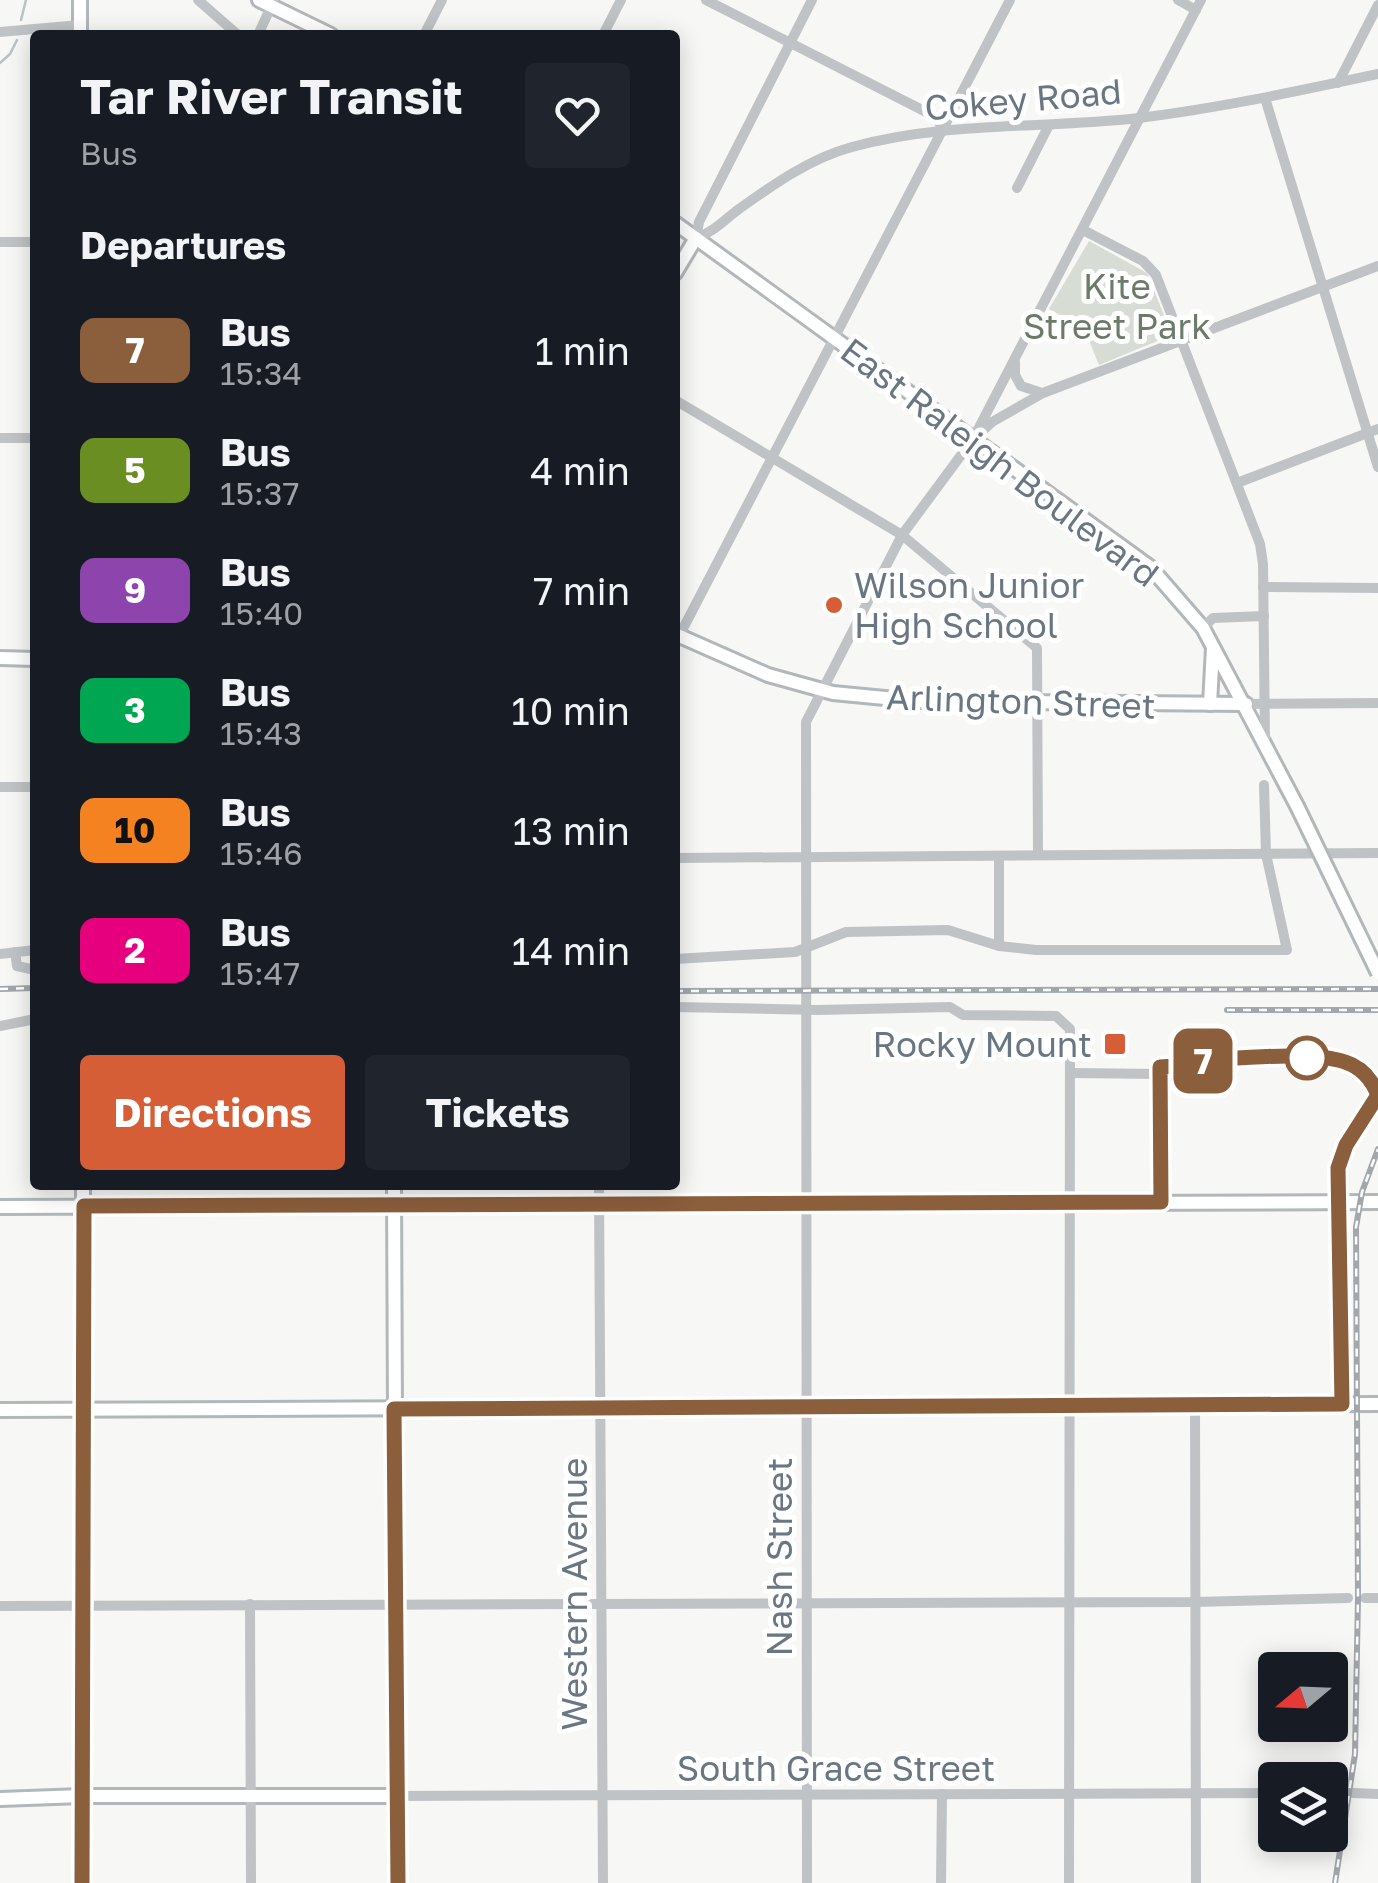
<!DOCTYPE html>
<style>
:root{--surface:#171b24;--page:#20242c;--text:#f1f3f6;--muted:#9ea1a6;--accent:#d55e37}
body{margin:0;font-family:"Golos Text",sans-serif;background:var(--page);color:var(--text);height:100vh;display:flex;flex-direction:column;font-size:38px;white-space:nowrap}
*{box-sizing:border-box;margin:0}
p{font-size:32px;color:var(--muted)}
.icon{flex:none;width:55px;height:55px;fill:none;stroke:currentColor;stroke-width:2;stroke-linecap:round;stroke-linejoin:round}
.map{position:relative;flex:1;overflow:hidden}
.drawer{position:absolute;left:30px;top:30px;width:650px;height:1160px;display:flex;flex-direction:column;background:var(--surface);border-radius:10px;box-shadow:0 5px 25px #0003}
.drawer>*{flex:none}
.badge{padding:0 20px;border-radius:15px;font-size:35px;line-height:65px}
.needle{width:65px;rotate:251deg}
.tools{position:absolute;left:1258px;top:1652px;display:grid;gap:20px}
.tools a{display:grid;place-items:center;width:90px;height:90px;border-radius:10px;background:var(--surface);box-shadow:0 5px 25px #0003;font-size:50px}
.map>.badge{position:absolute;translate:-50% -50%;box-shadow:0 0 0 5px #fff}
h2{padding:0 50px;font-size:38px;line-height:90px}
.round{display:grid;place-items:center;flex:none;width:105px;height:105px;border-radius:10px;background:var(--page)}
.headline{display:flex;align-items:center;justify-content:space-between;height:170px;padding:0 50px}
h1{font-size:48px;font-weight:700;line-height:75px}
.primary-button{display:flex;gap:20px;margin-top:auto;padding:20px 50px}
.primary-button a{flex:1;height:115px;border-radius:10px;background:var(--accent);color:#fff;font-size:40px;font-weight:700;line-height:115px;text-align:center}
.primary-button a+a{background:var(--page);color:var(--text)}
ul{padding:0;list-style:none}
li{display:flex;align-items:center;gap:30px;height:120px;padding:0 50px}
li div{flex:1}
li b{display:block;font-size:38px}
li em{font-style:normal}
li .badge{min-width:110px;font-weight:700;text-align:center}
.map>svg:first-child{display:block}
.green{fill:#d7dcd4}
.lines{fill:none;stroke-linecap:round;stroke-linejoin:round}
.stream{stroke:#b8c3c7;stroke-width:2.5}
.major-casing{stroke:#b2b7ba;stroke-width:18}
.minor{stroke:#bfc3c6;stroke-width:10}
.major{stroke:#fff;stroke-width:12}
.rail-casing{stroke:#a1a7ac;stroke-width:6}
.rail{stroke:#fff;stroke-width:2.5;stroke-dasharray:8;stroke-linecap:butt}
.major-bridge-casing{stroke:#b2b7ba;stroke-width:18;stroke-linecap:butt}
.major-bridge{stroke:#fff;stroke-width:12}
.line-casing{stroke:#fff;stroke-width:22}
.line{stroke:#8b5e3c;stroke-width:15}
.poi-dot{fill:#d55e37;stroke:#fff;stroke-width:4}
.stop-dot{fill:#fff;stroke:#8b5e3c;stroke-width:5}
.labels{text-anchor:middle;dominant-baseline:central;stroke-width:10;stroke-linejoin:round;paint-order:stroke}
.street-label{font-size:35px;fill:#697783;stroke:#fff}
.park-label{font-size:35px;fill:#6b7b67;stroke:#fff}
.poi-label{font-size:35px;fill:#697783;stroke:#fff;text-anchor:start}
</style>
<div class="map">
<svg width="1378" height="1883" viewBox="0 0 1378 1883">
<rect width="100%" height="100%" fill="#f7f7f5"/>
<path class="green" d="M1089 241 1147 273 1172 335 1099 365 1084 328 1049 309Z"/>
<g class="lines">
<g class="stream">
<path d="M21 20 26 0"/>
<path d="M0 63 10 54 17 40"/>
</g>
<g class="major-casing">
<g id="major">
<path d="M259 0 331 35"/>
<path d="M80 35V0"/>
<path d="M675 223 1150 567 1203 628 1297 806"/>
<path d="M675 273 696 238"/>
<path d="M675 634 768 675 833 693 916 701 1246 704"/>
<path d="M0 658 35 659"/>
<path d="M1210 704 1213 648"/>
<path d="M394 1185 397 1883"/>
<path d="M0 1207 1378 1202"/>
<path d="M0 1410 1378 1404"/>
<path d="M0 1799 82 1796H396"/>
<path d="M82 1883 83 1185"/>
</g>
</g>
<g class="minor">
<path d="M198 0 238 35"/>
<path d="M706 0 936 117 942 128"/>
<path d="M812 0 699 222 696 238C714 232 724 220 739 209 774 184 811 158 852 147 946 121 1043 129 1139 118 1219 108 1299 91 1378 74"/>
<path d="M1178 0 1196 10"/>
<path d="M0 32 80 25"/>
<path d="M258 35 274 0"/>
<path d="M424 35 442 0"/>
<path d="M603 35 621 0"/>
<path d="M1338 83 1378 5"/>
<path d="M1265 98 1378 467"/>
<path d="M1017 188 1049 125"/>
<path d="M1083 230 1143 261 1156 275 1260 544 1263 564 1265 742"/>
<path d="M0 242H35"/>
<path d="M1015 362V375L1021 386 1042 393"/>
<path d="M675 400 902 535 1037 648 1038 855"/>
<path d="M978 435 992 422 1043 393 1378 266"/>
<path d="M0 438H35"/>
<path d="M1237 483 1378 429"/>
<path d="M1263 587 1378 588"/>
<path d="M1203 628 1213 618 1264 616"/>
<path d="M675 644 1010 0"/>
<path d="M1246 704 1378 703"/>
<path d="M0 787H35"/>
<path d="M999 856V946"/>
<path d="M675 858 1378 853"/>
<path d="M15 952 17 966 35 970"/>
<path d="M0 954 35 950"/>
<path d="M675 959 795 952 846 932 948 930 999 946 1036 950H1287L1266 854 1264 785"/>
<path d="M675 1007 818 1010 950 1007 963 1015 1056 1016 1070 1029 1069 1883"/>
<path d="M0 1026 35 1019"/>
<path d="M1160 1067 1161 1201"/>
<path d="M1071 1073 1160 1074"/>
<path d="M599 1185 603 1883"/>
<path d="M1342 1404 1337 1177 1342 1154 1356 1130"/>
<path d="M1195 1406 1196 1883"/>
<path d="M1365 1598H1378"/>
<path d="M250 1604 251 1883"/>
<path d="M0 1606 1195 1602 1348 1598"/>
<path d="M1330 1792 1378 1794"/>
<path d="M396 1796 1275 1793"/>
<path d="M807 1883 806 722 902 535 973 439 1201 0"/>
<path d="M941 1883 942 1794"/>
</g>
<use href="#major" class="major"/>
<g class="rail-casing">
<g id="rail">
<path d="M0 989 35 988"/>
<path d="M675 991 1378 989"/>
<path d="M1227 1010H1378"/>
<path d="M1335 1883 1355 1754 1358 1598 1356 1227 1362 1192 1378 1149"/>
</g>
</g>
<use href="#rail" class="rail"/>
<g class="major-bridge-casing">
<path id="major-bridge" d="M1297 806 1378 973"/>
</g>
<use href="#major-bridge" class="major-bridge"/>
</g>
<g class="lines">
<g class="line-casing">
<path id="line" d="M82 1883 84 1206 1161 1202 1160 1067 1192 1065 1208 1060C1242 1058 1315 1051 1345 1062 1361 1067 1372 1080 1378 1095L1346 1145 1338 1168 1342 1404 394 1409 398 1883"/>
</g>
<use href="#line" class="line"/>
</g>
<g class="poi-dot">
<circle cx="834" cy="605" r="10"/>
<rect x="1103" y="1032" width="24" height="24" rx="5"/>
</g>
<circle class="stop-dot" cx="1307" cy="1058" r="20"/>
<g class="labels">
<g class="street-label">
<text transform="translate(1023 99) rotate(-5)">Cokey Road</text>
<text transform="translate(1000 462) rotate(37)">East Raleigh Boulevard</text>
<text transform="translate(1021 701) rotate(2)">Arlington Street</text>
<text transform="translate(779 1557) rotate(-90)">Nash Street</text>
<text transform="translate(574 1594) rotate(-90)">Western Avenue</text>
<text x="836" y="1768">South Grace Street</text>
</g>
<g class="park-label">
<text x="1117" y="286">Kite<tspan x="1117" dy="40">Street Park</tspan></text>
</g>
<g class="poi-label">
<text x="854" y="585">Wilson Junior<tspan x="854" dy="40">High School</tspan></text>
<text x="1092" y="1044" text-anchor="end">Rocky Mount</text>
</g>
</g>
</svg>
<div class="tools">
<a><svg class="needle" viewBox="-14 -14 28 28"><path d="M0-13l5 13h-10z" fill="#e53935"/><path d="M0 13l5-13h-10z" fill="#9ea1a6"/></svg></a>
<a><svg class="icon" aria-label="layers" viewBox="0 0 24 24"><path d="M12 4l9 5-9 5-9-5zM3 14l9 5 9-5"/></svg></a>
</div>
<b class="badge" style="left:1203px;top:1061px;background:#8b5e3c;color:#fff">7</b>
<section class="drawer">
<div class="headline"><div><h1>Tar River Transit</h1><p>Bus</p></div><a class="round"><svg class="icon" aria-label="heart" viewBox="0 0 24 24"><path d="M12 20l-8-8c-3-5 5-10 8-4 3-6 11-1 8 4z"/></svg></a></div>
<h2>Departures</h2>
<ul>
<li><span class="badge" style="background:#8b5e3c;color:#fff">7</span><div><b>Bus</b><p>15:34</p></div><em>1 min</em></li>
<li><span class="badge" style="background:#6b8e23;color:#fff">5</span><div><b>Bus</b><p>15:37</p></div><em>4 min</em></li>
<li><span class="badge" style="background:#8e44ad;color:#fff">9</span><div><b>Bus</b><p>15:40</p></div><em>7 min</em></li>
<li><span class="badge" style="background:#00a651;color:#fff">3</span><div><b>Bus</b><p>15:43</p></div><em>10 min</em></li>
<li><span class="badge" style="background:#f58220;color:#111">10</span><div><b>Bus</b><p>15:46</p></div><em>13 min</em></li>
<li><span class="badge" style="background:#e6007e;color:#fff">2</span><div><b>Bus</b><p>15:47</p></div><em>14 min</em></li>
</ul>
<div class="primary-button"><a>Directions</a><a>Tickets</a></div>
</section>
</div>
